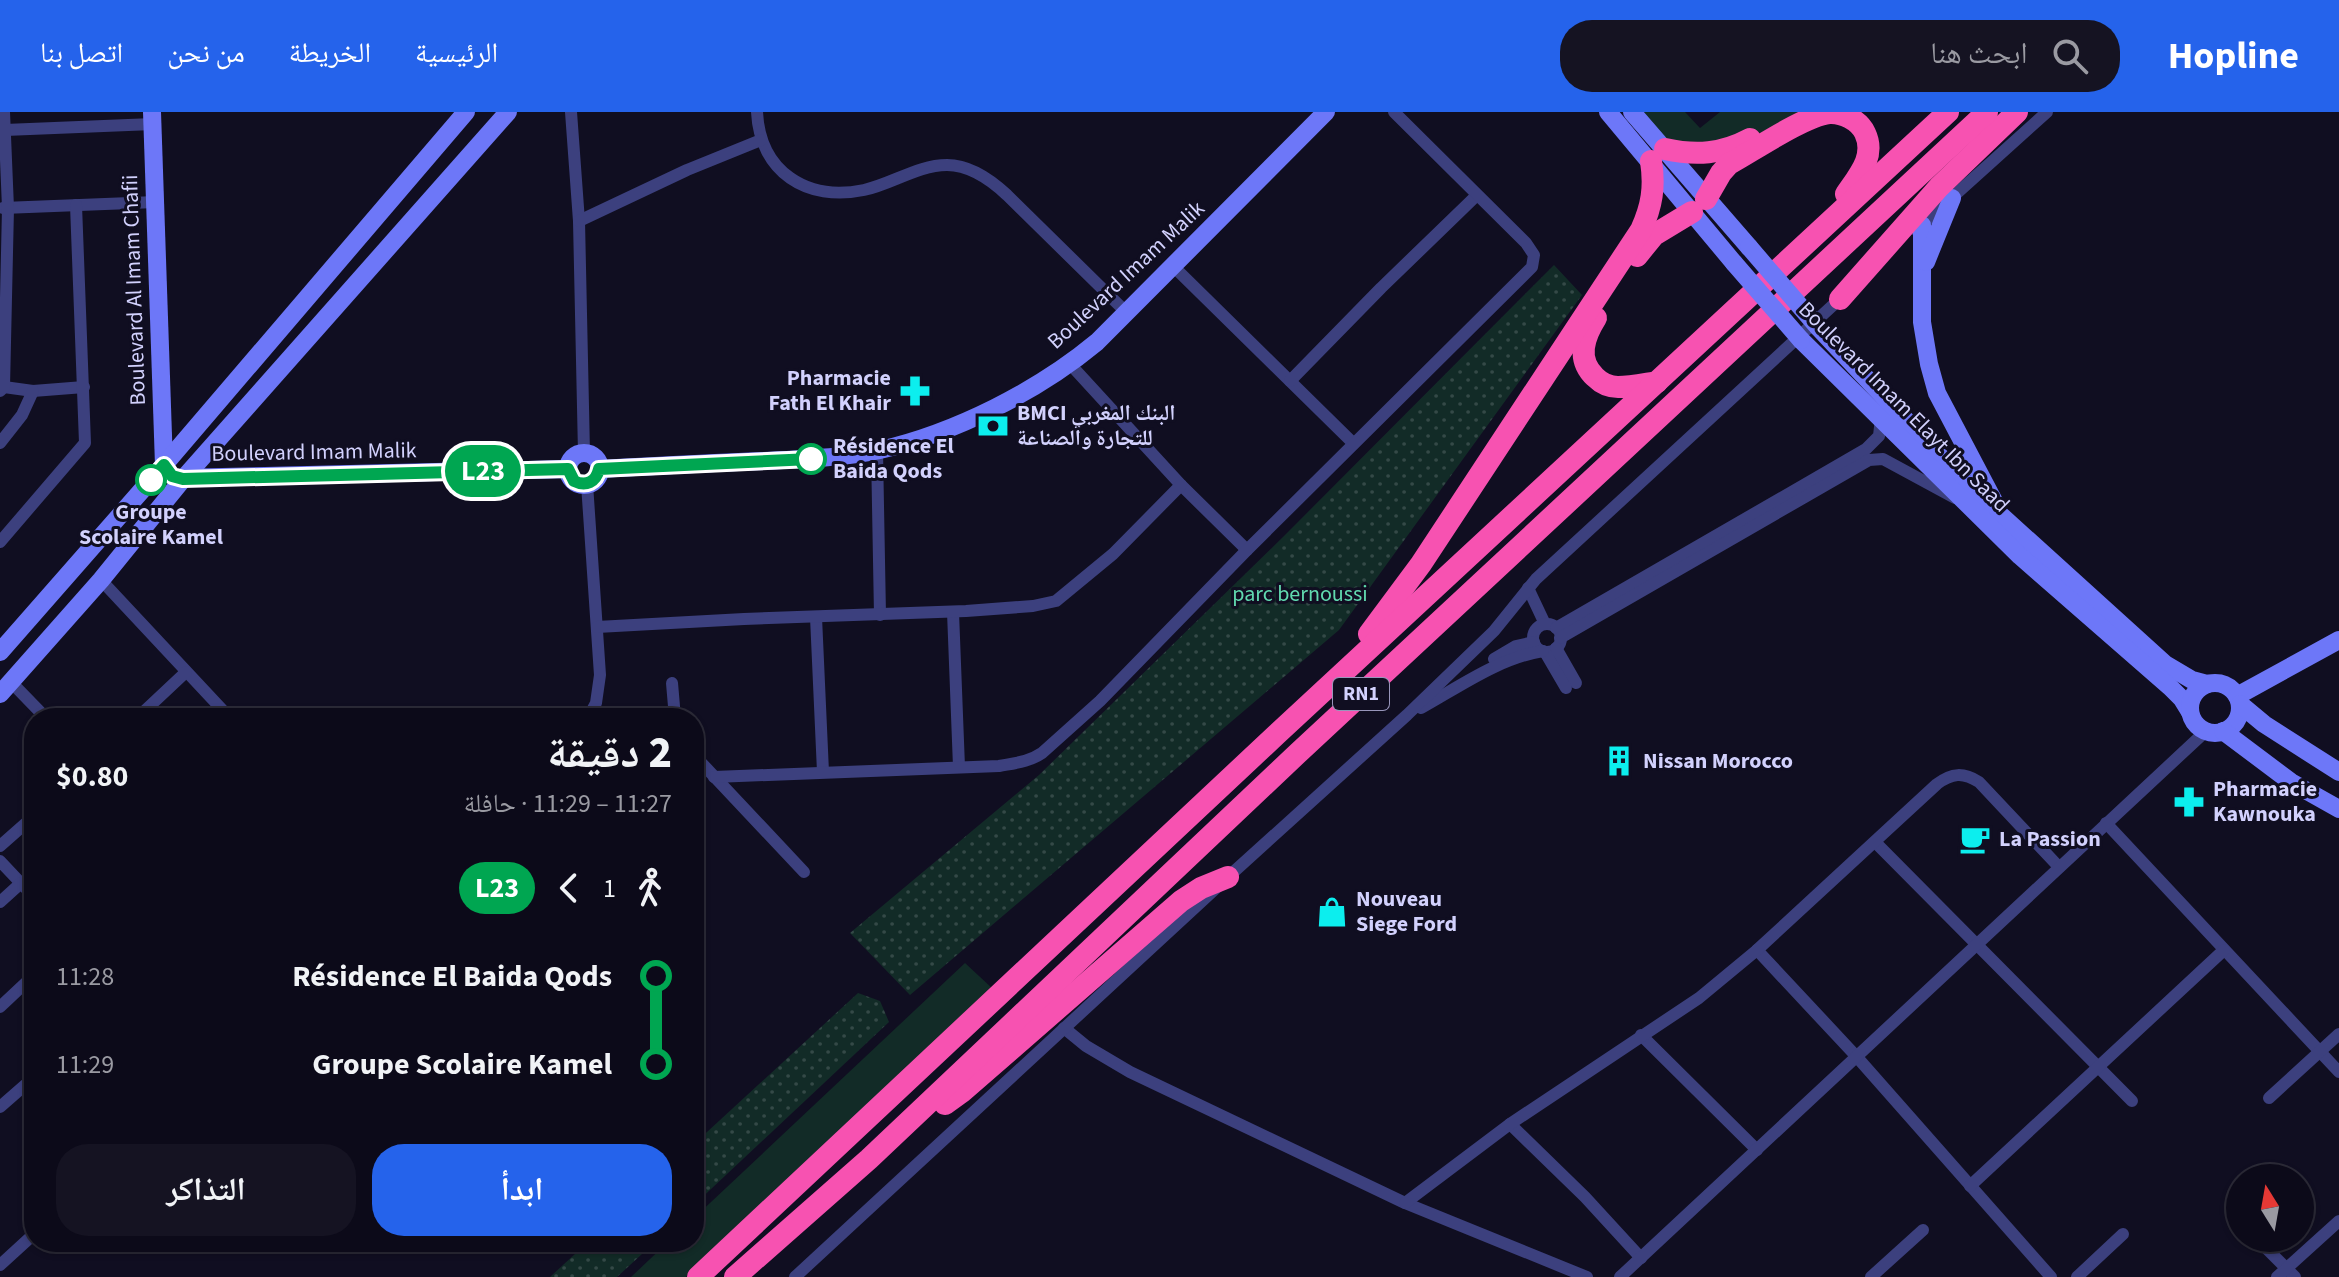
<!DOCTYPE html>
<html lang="ar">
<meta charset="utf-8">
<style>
:root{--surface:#0c0a19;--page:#151322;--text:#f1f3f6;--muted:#9a9aa2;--line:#2c2b38;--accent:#2563eb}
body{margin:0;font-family:"Source Sans 3","Noto Naskh Arabic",sans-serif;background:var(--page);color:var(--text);direction:rtl;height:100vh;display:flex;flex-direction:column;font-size:30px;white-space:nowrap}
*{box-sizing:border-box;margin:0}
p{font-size:26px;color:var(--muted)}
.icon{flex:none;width:44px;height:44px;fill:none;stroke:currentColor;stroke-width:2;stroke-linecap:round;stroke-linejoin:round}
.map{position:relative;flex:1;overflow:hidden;direction:ltr}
.details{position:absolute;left:24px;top:596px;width:680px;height:544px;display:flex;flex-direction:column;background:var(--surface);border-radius:32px;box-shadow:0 2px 6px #0004,0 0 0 2px var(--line);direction:rtl}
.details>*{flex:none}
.badge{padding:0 16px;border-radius:26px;font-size:28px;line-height:52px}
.needle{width:52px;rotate:349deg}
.tools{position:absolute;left:2226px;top:1052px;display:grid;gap:16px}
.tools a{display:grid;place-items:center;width:88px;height:88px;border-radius:50%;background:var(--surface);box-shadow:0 2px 6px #0004,0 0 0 2px var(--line);font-size:40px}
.map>.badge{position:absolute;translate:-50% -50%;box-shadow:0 0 0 4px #fff}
.legs{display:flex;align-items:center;gap:12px;height:88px;padding:0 32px;font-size:26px}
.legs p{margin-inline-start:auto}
.summary{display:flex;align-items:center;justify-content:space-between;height:136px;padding:0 32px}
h1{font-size:44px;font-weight:800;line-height:60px}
.cta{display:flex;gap:16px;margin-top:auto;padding:16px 32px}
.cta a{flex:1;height:92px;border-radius:32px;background:var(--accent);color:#fff;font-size:32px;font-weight:800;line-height:92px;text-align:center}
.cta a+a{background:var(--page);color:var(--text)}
ul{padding:0 32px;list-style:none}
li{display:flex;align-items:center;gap:28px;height:88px;font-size:30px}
li i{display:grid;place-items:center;width:12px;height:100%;margin:0 10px;background:currentColor}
li i::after{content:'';width:20px;height:20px;margin:-10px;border:6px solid;border-radius:50%;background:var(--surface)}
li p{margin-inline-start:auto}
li:first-child i{background:linear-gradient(#0000 50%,currentColor 0)}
li:last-child i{background:linear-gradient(currentColor 50%,#0000 0)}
header{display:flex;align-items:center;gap:48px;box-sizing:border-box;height:112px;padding:0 40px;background:var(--accent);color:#fff}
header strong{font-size:38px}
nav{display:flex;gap:44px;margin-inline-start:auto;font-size:28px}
.search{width:560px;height:72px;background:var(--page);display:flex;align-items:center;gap:20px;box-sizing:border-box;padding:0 28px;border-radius:32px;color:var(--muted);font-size:30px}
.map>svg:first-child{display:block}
.park{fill:url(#park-dots)}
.garden{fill:#122b27}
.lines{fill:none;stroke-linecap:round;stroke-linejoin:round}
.street{stroke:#3c407e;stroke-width:12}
.secondary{stroke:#6d77f8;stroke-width:18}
.highway{stroke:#f752b1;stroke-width:22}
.secondary-bridge{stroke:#6d77f8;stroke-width:18}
.line-1-casing{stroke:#fff;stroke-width:18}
.line-1{stroke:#00a651;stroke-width:12}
.stop-1-dot{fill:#fff;stroke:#00a651;stroke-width:4}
.labels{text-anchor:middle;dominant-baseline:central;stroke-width:6;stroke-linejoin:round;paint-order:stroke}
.shield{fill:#100e21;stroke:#9896bb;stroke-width:2}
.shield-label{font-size:20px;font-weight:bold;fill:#d2d1fd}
.street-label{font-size:22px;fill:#d2d1fd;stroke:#100e21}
.poi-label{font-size:22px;font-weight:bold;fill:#d2d1fd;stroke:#100e21;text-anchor:start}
.stop-label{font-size:22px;font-weight:bold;fill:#d2d1fd;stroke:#100e21;text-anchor:start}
.park-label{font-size:22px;fill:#61d9af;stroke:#100e21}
</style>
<header>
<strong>Hopline</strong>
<div class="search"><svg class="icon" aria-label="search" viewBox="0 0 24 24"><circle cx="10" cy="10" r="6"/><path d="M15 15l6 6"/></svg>ابحث هنا</div>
<nav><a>الرئيسية</a><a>الخريطة</a><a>من نحن</a><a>اتصل بنا</a></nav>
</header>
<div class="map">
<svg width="2339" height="1165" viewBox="0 0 2339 1165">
<defs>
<pattern id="park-dots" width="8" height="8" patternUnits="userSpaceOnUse" patternTransform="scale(2)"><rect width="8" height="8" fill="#122b27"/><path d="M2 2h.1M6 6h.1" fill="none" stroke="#344947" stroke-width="1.8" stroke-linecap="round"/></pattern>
</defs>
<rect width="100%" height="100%" fill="#100e21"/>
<g class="park">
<path d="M1554 153 1582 183 1339 518 910 883 850 821 1039 663 1284 424Z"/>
<path d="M858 881 880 889 889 910 694 1093V1032Z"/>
<path d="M588 1130H655L617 1165H550Z"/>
</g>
<g class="garden">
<path d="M1637 0H1685L1700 16 1720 0H1807L1723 44 1673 39Z"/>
<path d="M965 851 993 877 686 1165H631L668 1130H694V1106Z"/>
</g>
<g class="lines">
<g class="street">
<path d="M571 0 579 109 584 341"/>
<path d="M757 0C760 60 807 90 864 78 892 72 918 53 947 53 969 53 991 68 1007 83L1127 201"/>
<path d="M5 18 153 12"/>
<path d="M3 96 156 90"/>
<path d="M579 109 687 58 761 28"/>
<path d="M1916 118 2047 0"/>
<path d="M1173 154 1353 331"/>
<path d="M1070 252 1181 373 1247 438"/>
<path d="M1290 269 1381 176 1476 84"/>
<path d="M4 275 33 279 84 275"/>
<path d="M0 279 4 275 8 96 4 0"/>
<path d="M0 331 22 303 33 279"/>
<path d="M877 339 880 503"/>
<path d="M587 372 600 563 596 591 588 606"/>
<path d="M0 430 85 331 76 93"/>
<path d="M101 468 230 606"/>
<path d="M1528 476 1545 512"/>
<path d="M953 500 959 655"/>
<path d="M816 505 823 660"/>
<circle cx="1547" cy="526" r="14"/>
<path d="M597 515 744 507 966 499 1033 494 1056 489 1113 442 1181 373"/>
<path d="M1556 516 1866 337 1879 324 1881 306"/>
<path d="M1560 526 1869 348 1883 347 1955 386"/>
<path d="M1556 536 1576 571"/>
<path d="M1545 540 1566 576"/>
<path d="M1494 547 1516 534 1534 530"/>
<path d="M11 570 46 606"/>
<path d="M672 571 675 606"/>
<path d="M1421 596C1459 575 1499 546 1543 539"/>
<path d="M97 606 104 602 111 606"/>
<path d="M137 606 186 560"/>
<path d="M694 643 804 760"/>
<path d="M714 665 999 654C1015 651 1029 650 1042 641L1100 589 1247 438 1532 155 1534 143 1526 131 1394 0"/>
<path d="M2106 711 2339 960"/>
<path d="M1875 730 2132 989"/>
<path d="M0 734 34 704"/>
<path d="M0 749 34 785"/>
<path d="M0 790 21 771"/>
<path d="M1757 838 1856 944 2051 1165"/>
<path d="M0 895 34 863"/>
<path d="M1064 916 1086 934 1130 960 1405 1091 1587 1165"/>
<path d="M1641 923 1757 1038"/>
<path d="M2269 986 2339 922"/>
<path d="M0 995 32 967"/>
<path d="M1510 1012 1585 1085 1641 1146"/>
<path d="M1970 1074 2224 838"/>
<path d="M1405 1091 1510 1012 1699 886 1757 838 1937 672C1952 661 1963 660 1979 670L2059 755"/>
<path d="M2237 1107 2240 1109"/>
<path d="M2256 1126 2295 1165"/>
<path d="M0 1153 34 1122"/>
<path d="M795 1165 1228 765 1407 603 1494 519 1536 467 1843 184"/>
<path d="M1620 1165 2206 619"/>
<path d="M1871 1165 1923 1118"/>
<path d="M2077 1165 2123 1122"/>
<path d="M2277 1165 2339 1109"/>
</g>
<g class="secondary">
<path d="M152 0 164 353"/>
<path d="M1608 0 1734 151"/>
<path d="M1632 0 1749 135"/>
<path d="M1922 113V210L1929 252 1937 281 1997 395"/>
<path d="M1926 150 1952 86"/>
<path d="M1818 215 1963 369 2165 552 2192 568 2207 572"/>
<path d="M1801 228 2020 444 2170 575 2182 587 2190 600"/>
<circle cx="584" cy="357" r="16"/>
<path d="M599 357C654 354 709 351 764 349 803 347 842 346 880 338 955 321 1038 279 1097 230L1326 0"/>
<path d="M177 366 568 357"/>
<path d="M0 540 164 353 466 0"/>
<circle cx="2215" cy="596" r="25"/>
<path d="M0 582 101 468 183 367 508 0"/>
<path d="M2237 584 2339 528"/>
<path d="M2240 592 2264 612 2339 660"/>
<path d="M2223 619 2291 670 2339 697"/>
</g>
<g class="highway">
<path d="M1665 37C1696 44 1722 42 1750 27"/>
<path d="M1706 87 1721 61 1729 52C1753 39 1804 4 1829 1 1842 0 1859 8 1865 21 1876 44 1859 63 1846 82"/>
<path d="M1637 144 1654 123 1692 100"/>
<path d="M1840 187 1939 75 2017 0"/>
<path d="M1596 206C1584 225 1576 247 1595 265 1601 271 1609 275 1618 275 1630 275 1644 272 1657 270"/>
<path d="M1369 522 1421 452 1641 118C1652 94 1655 75 1651 49"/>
<path d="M945 992 963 979 1181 789 1201 776 1228 765"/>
<path d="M698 1165 1277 622 1948 0"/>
<path d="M735 1165 869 1047 1297 642 1987 0"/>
</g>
<g class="secondary-bridge">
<path d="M1749 135 1818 215"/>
<path d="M1734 151 1801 228"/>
</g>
</g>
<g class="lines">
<g class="line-1-casing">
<path id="line-1" d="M151 368 164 353 172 364 183 367 568 357 574 369C586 375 596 370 599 357L811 347"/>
</g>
<use href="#line-1" class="line-1"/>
</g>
<defs>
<g id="pharmacy-bare" transform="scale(2.4)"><path d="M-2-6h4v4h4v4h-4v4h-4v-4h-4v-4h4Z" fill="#0ceeee" stroke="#100e21" stroke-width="2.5" paint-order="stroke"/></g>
<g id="bank-bare" transform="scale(2.4)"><path d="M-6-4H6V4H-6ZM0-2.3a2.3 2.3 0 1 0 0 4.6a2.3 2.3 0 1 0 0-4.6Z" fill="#0ceeee" stroke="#100e21" stroke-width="2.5" paint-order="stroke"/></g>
<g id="building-bare" transform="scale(2.4)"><path d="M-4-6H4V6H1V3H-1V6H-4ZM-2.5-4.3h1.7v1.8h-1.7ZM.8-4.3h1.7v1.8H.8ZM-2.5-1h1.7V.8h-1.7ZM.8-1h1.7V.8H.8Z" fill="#0ceeee" stroke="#100e21" stroke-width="2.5" paint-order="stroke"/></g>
<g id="cafe-bare" transform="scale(2.4)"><path d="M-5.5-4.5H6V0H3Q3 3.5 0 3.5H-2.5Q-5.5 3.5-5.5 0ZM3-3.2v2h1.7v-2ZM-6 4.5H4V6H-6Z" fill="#0ceeee" stroke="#100e21" stroke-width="2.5" paint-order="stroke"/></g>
<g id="shop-bare" transform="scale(2.4)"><path d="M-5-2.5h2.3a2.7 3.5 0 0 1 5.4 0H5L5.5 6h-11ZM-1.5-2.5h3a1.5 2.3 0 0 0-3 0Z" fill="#0ceeee" stroke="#100e21" stroke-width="2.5" paint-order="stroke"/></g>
</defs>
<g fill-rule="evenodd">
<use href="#pharmacy-bare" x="915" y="279"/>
<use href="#bank-bare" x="993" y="314"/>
<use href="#building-bare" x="1619" y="649"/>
<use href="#pharmacy-bare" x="2189" y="690"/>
<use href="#cafe-bare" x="1975" y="727"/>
<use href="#shop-bare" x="1332" y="800"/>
</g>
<g class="stop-1-dot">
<circle cx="811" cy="347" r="14"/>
<circle cx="151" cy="368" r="14"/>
</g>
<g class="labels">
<rect class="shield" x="1333" y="566" width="56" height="32" rx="6"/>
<g class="shield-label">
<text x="1361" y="582">RN1</text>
</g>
<g class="street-label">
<text transform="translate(1126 163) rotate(-43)">Boulevard Imam Malik</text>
<text transform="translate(134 178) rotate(-92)">Boulevard Al Imam Chafii</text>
<text transform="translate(1904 295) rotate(45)">Boulevard Imam Elayt Ibn Saad</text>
<text transform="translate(314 340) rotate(-1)">Boulevard Imam Malik</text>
</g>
<g class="poi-label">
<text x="891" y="266" text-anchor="end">Pharmacie<tspan x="891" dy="25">Fath El Khair</tspan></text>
<text x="1017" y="301">BMCI البنك المغربي<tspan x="1017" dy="25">للتجارة والصناعة</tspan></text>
<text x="1643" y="649">Nissan Morocco</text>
<text x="2213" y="677">Pharmacie<tspan x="2213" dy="25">Kawnouka</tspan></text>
<text x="1999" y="727">La Passion</text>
<text x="1356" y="787">Nouveau<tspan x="1356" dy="25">Siege Ford</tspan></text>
</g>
<g class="stop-label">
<text x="833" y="334">Résidence El<tspan x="833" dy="25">Baida Qods</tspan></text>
<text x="151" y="400" text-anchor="middle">Groupe<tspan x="151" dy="25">Scolaire Kamel</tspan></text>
</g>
<g class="park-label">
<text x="1300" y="482">parc bernoussi</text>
</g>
</g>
</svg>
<div class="tools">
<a><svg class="needle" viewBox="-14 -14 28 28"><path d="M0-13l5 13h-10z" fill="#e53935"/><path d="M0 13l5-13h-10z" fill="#9a9aa2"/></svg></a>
</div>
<b class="badge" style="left:483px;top:359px;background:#00a651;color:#fff">L23</b>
<section class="details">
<div class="summary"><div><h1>2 دقيقة</h1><p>11:27 – 11:29 · حافلة</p></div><b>$0.80</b></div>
<div class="legs"><svg class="icon" aria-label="walk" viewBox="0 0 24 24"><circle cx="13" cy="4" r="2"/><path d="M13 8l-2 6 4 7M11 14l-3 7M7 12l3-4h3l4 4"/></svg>1<svg class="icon" aria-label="back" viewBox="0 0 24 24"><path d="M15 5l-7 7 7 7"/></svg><b class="badge" style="background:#00a651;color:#fff">L23</b></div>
<ul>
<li><i style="color:#00a651"></i><b>Résidence El Baida Qods</b><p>11:28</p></li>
<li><i style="color:#00a651"></i><b>Groupe Scolaire Kamel</b><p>11:29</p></li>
</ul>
<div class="cta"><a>ابدأ</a><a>التذاكر</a></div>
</section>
</div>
